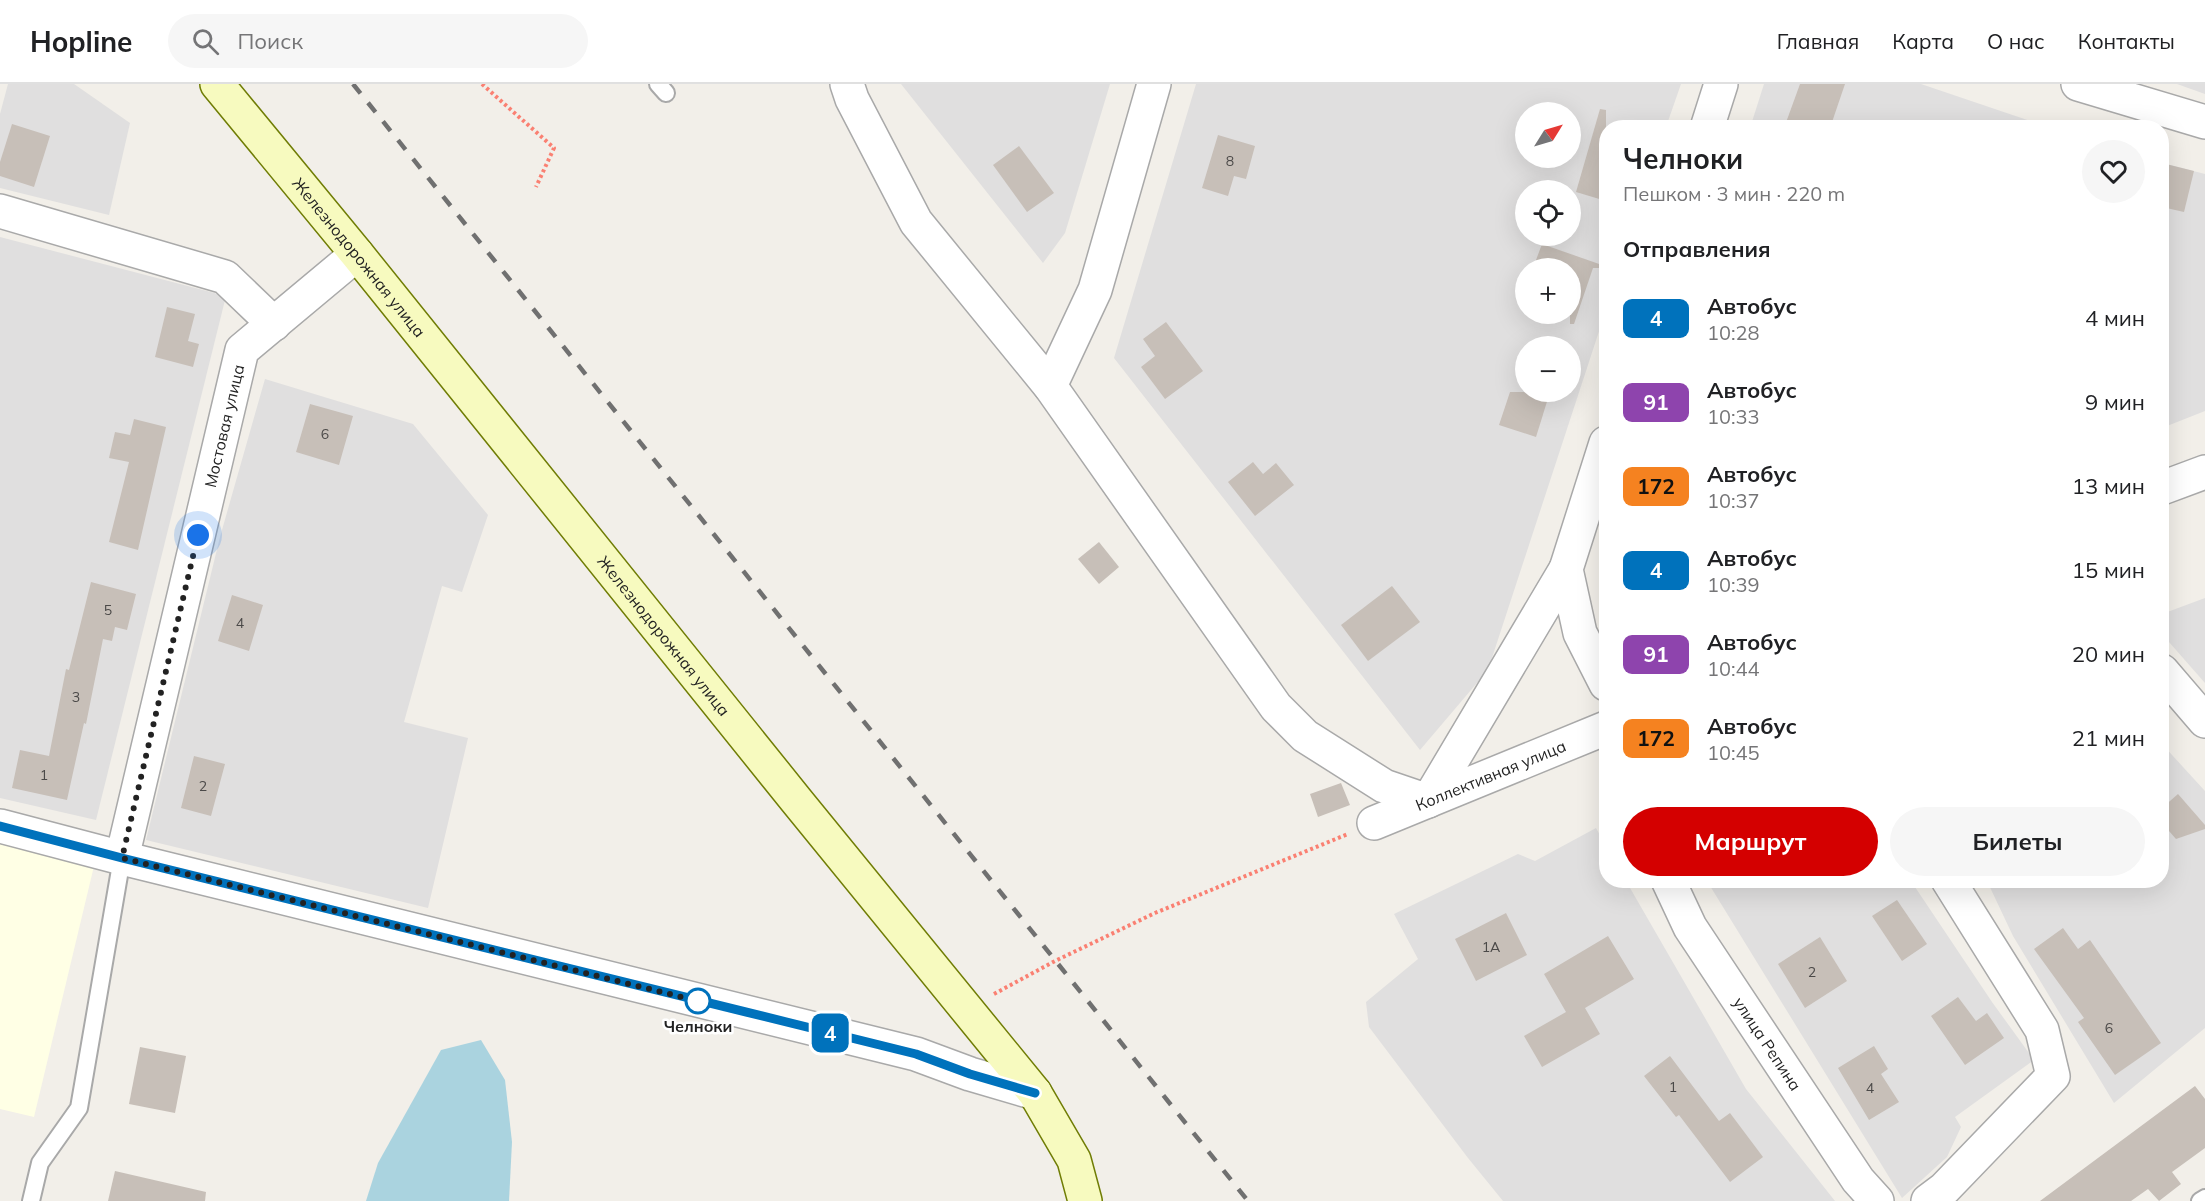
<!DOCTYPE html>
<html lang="ru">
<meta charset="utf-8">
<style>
:root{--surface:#fff;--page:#f6f6f6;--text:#202124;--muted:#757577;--line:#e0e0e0;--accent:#d40000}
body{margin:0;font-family:Mulish,sans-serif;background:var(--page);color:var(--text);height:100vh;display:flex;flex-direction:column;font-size:22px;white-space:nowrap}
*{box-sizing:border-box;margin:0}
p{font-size:20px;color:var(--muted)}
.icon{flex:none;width:33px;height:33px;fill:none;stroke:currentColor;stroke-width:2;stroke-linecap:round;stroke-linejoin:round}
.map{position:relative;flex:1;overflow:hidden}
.sheet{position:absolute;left:1599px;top:36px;width:570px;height:768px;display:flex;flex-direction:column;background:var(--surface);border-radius:24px;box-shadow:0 6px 24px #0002}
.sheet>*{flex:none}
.badge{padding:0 12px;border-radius:9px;font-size:21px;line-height:39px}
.needle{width:39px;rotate:53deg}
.buttons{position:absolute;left:1515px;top:18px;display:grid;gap:12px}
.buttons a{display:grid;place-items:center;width:66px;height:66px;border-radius:50%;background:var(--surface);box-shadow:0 6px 24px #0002;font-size:30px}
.you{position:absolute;width:30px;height:30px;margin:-15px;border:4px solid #fff;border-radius:50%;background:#1a73e8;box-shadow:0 0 0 9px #1a73e833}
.map>.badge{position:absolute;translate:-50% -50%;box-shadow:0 0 0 3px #fff}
h2{padding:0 24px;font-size:22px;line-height:54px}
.round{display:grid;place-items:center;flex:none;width:63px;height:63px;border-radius:32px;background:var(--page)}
.overview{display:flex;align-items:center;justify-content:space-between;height:102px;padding:0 24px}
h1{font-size:28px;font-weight:700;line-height:45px}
.action{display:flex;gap:12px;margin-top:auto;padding:12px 24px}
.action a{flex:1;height:69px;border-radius:36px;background:var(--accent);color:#fff;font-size:24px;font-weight:700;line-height:69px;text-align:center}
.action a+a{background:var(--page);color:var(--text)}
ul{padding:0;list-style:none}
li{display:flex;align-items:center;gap:18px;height:84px;padding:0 24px}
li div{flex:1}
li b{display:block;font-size:22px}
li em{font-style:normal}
li .badge{min-width:66px;font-weight:700;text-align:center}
header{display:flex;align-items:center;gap:36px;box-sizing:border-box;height:84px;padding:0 30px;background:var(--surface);border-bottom:2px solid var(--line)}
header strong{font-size:28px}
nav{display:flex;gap:33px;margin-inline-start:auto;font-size:21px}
.search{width:420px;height:54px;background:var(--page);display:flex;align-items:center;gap:15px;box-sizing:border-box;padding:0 21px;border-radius:33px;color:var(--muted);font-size:22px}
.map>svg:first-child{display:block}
.residential{fill:#e0dfdf;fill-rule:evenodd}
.education{fill:#ffffe5}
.water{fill:#aad3df}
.building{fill:#c7bfb8}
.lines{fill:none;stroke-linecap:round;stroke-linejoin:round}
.lane-casing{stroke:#a9a9a9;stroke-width:20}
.street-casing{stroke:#a9a9a9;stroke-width:36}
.secondary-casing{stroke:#707d05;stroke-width:36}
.path{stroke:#fa8072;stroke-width:4;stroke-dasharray:3 3;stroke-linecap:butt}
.lane{stroke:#fff;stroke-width:16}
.street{stroke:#fff;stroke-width:33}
.secondary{stroke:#f7fabf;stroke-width:33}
.rail{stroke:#707070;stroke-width:4.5;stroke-dasharray:12 12;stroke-linecap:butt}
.line-casing{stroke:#fff;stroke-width:14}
.line{stroke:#0072bc;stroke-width:9}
.walk{stroke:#222;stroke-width:6;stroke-dasharray:0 10.8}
.stop-dot{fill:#fff;stroke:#0072bc;stroke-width:3}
.labels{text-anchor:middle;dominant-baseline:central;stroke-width:5;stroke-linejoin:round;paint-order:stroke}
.number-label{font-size:14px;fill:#4b4948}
.street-label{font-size:16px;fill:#222;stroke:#fff}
.stop-label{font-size:16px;font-weight:bold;fill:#222;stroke:#fff}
</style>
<header>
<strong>Hopline</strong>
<div class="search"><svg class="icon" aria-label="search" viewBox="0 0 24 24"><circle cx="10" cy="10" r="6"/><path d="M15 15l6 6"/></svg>Поиск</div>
<nav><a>Главная</a><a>Карта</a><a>О нас</a><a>Контакты</a></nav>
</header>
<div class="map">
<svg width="2205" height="1117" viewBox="0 0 2205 1117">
<rect width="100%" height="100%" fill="#f2efe9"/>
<g class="residential">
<path d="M8 0H74L130 39 109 131 0 104V30Z"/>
<path d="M901 0H1110L1065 149 1043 179Z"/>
<path d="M1196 0H1681L1666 43 1606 44V226L1488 586 1420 666 1114 274ZM1526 28H1570V74H1526ZM1526 106H1570V152H1526ZM1526 184H1570V230H1526ZM1526 262H1570V308H1526Z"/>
<path d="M1764 0H1921L2048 43 1750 44Z"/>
<path d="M2177 0H2205V10Z"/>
<path d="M2162 79 2205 90V327L2162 344Z"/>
<path d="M0 153 226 212 96 736 0 714Z"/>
<path d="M265 295 413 340 488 431 462 508 442 502 404 638 468 654 428 824 146 756 220 453Z"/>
<path d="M2205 514V599L2162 550V530Z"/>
<path d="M2162 660 2205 707V944L2114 1019 2013 852 1987 797 2162 796Z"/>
<path d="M1596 744 1606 762V796L1626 797 1746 1005 1835 1117H1503L1468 1074 1369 943 1366 918 1418 875 1394 830 1518 770 1535 777Z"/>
<path d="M1707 797H1911L1992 918 2034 976 1955 1033 1961 1043 1947 1073 1902 1114Z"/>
</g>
<path class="education" d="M0 758 94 782 34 1033 0 1025Z"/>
<path class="water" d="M481 956 505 996 512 1058 509 1117H366L378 1079 441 966Z"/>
<g class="building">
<path d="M1800 0H1845L1830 44H1784Z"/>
<path d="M1600 25 1606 26V117L1576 108Z"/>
<path d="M12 40 50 52 34 103 0 92V78Z"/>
<path d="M1218 51 1255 62 1246 95 1234 92 1228 112 1202 104Z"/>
<path d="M1019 62 1054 109 1027 128 993 81Z"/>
<path d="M2162 79 2194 87 2184 128 2162 123Z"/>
<path d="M1542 160 1602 181V184H1593L1574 240H1570V184H1533Z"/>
<path d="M167 223 195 230 188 257 199 260 193 283 155 273Z"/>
<path d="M1166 238 1203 287 1165 315 1141 283 1155 272 1143 255Z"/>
<path d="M1510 308H1550L1536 353 1499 341Z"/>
<path d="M310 320 353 332 339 381 296 368Z"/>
<path d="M134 335 166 343 138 466 109 458 129 378 109 374 115 348 130 351Z"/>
<path d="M1253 378 1263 390 1276 379 1294 401 1255 432 1228 398Z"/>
<path d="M1099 458 1119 483 1099 500 1078 475Z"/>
<path d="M91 498 136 510 127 546 115 543 112 557 103 555 86 640 84 639 67 716 12 704 20 666 49 672 66 585 69 586Z"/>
<path d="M1392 502 1420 538 1368 577 1341 541Z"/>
<path d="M232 511 263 521 249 567 218 557Z"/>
<path d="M194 672 225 680 211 732 181 724Z"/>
<path d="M1341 699 1350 721 1318 733 1310 710Z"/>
<path d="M2178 710 2205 741V745L2176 755 2162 739V724Z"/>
<path d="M1897 816 1927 860 1902 877 1872 832Z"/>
<path d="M1506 829 1527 871 1476 897 1455 855Z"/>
<path d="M2063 844 2078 865 2090 856 2161 959 2115 991 2078 938 2084 934 2034 865Z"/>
<path d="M1608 852 1634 895 1585 924 1600 950 1542 983 1524 952 1566 928 1544 890Z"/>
<path d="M1820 853 1847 897 1805 924 1778 880Z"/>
<path d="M1958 913 1976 937 1987 929 2004 954 1965 981 1931 932Z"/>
<path d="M1874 962 1888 985 1881 990 1899 1018 1869 1036 1838 984Z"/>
<path d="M140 963 186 972 175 1029 129 1020Z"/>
<path d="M1670 972 1719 1037 1730 1029 1763 1073 1730 1098 1679 1031 1676 1033 1644 992Z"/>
<path d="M2195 1002 2205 1015V1064L2172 1088 2181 1100 2159 1117 2148 1105 2131 1117H2040Z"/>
<path d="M115 1087 206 1108 205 1117H108Z"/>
</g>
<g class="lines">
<g class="lane-casing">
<g id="lane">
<path d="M658 0 666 9"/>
<path d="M31 1117 40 1079 79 1024 122 774"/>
<path d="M2200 1117 2205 1114"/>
</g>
</g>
<g class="street-casing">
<g id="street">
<path d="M847 0 852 15 916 138 1050 302 1276 623 1305 652 1384 702 1428 717 1566 485"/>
<path d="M2078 0 2205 38"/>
<path d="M1707 44 1721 0"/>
<path d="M0 127 225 193 274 240"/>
<path d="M1050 302 1095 206 1154 0"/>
<path d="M1606 359 1566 485 1580 549 1606 600"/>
<path d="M2162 404 2205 388"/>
<path d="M2162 587 2205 637"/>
<path id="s1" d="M1374 739 1606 644"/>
<path d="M0 742 122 774 916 970 970 990 1035 1009"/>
<path id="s2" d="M122 774 242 266 357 170"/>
<path id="s3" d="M1668 796 1690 843 1858 1096 1877 1117"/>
<path d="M1928 1117 1944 1105 2053 992 2042 946 1948 796"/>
</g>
</g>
<g class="secondary-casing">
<g id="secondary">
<path id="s4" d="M217 0 357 170 796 716 1035 1009 1074 1076 1085 1117"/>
</g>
</g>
<g class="path">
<path d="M482 0 554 64 536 103"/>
<path d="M994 910 1055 877 1155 829 1348 750"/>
</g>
<use href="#lane" class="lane"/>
<use href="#street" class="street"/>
<use href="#secondary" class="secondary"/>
<path class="rail" d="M353 0 1248 1117"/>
</g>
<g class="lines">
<g class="line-casing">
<path id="line" d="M0 742 122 774 916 970 970 990 1035 1009"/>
</g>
<use href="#line" class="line"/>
<path class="walk" d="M198 451 122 774 698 917"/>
</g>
<circle class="stop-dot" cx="698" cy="917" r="12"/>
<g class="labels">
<g class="number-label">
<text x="1230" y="77">8</text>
<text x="325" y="350">6</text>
<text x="108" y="526">5</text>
<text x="240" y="539">4</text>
<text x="76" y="613">3</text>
<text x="44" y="691">1</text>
<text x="203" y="702">2</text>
<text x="1491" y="863">1А</text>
<text x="1812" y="888">2</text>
<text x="2109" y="944">6</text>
<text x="1673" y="1003">1</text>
<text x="1870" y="1004">4</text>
</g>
<g class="street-label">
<text stroke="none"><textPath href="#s4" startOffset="224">Железнодорожная улица</textPath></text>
<text stroke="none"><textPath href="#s2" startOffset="444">Мостовая улица</textPath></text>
<text stroke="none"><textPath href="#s4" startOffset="710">Железнодорожная улица</textPath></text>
<text stroke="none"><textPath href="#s1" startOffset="126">Коллективная улица</textPath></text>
<text stroke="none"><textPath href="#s3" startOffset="192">улица Репина</textPath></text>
</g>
<g class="stop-label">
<text x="698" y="942">Челноки</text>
</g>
</g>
</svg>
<div class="buttons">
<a><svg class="needle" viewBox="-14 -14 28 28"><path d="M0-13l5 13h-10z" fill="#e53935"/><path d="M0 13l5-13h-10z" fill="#757577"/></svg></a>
<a><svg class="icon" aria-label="locate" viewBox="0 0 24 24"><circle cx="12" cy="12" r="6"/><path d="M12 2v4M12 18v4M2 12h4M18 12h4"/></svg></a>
<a>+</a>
<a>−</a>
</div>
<div class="you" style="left:198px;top:451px"></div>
<b class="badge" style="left:830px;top:949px;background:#0072bc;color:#fff">4</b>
<section class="sheet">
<div class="overview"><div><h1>Челноки</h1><p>Пешком · 3 мин · 220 m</p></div><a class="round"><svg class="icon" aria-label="heart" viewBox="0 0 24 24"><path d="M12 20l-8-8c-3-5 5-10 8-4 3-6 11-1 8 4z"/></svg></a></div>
<h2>Отправления</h2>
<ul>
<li><span class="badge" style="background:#0072bc;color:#fff">4</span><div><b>Автобус</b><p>10:28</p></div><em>4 мин</em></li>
<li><span class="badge" style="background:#8e44ad;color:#fff">91</span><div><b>Автобус</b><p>10:33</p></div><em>9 мин</em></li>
<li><span class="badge" style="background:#f58220;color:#111">172</span><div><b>Автобус</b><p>10:37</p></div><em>13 мин</em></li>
<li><span class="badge" style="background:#0072bc;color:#fff">4</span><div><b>Автобус</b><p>10:39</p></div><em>15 мин</em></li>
<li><span class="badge" style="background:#8e44ad;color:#fff">91</span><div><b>Автобус</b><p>10:44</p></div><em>20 мин</em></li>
<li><span class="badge" style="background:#f58220;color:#111">172</span><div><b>Автобус</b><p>10:45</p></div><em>21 мин</em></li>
</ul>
<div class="action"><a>Маршрут</a><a>Билеты</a></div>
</section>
</div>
